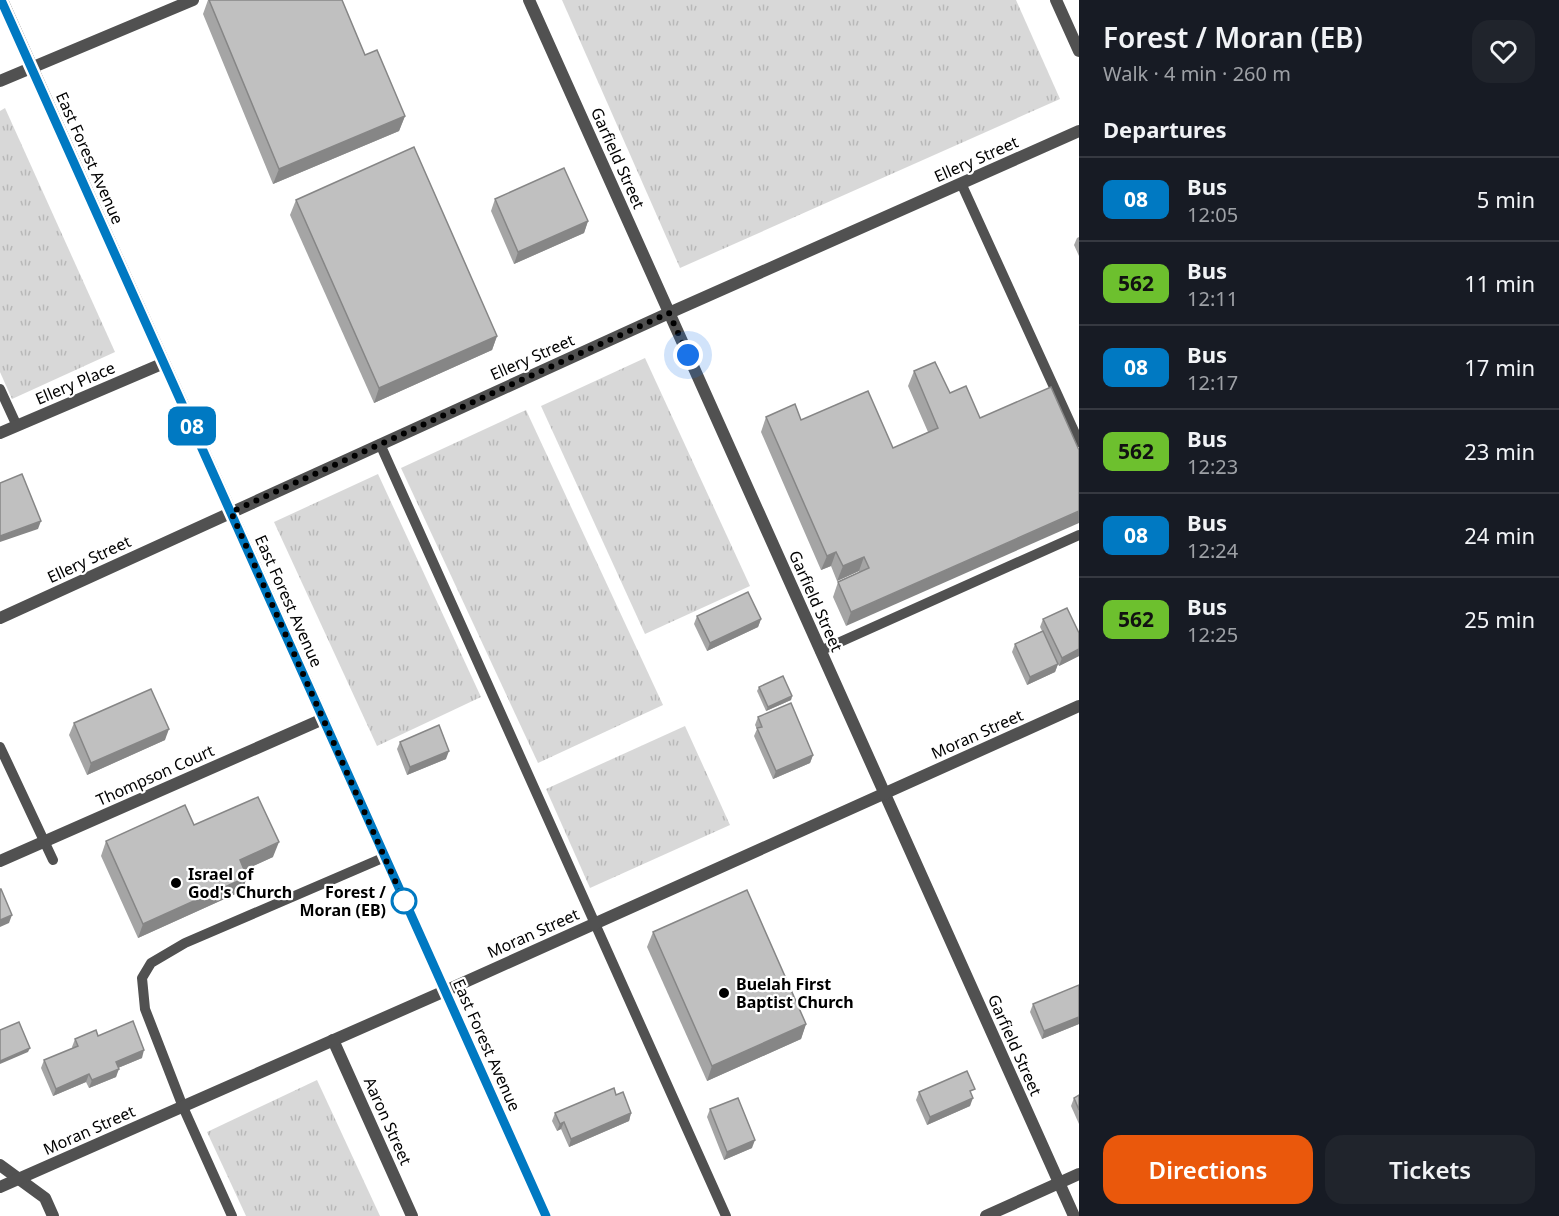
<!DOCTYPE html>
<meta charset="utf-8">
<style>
:root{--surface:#171b24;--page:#20242c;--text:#f1f3f6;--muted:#9ea1a6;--line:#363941;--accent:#ea580c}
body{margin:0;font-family:"Noto Sans",sans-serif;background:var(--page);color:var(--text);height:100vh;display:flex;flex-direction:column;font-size:22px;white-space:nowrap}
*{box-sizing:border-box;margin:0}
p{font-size:20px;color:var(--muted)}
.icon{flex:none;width:33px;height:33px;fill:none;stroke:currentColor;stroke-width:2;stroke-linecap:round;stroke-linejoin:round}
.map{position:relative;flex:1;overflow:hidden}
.sheet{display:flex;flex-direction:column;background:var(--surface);width:480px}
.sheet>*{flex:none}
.badge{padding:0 12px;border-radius:9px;font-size:21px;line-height:39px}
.you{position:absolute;width:30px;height:30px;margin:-15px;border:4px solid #fff;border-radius:50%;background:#1a73e8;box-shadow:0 0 0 9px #1a73e833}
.map>.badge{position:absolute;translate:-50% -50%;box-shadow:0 0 0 3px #fff}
h2{padding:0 24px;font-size:22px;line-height:54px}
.round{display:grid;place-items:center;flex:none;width:63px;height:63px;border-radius:18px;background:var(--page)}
.headline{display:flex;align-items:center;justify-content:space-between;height:102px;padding:0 24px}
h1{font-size:28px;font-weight:600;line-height:45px}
.primary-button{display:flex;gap:12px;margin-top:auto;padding:12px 24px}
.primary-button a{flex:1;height:69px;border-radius:18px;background:var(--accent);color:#fff;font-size:24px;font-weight:600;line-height:69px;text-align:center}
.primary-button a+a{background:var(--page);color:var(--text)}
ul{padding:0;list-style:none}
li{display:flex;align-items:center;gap:18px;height:84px;padding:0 24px;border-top:2px solid var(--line)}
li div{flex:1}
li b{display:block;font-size:22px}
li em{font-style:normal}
li .badge{min-width:66px;font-weight:700;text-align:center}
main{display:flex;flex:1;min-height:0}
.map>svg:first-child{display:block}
.grass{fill:url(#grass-tufts)}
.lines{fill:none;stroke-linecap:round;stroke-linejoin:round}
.service{stroke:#515151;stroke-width:10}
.minor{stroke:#515151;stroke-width:12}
.secondary{stroke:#1e1e1e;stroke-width:12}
.wall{fill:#a5a5a5}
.shaded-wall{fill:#868686}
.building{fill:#c0c0c0;stroke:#868686;stroke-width:1.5}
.line-casing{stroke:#fff;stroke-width:14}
.line{stroke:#0079c2;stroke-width:9}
.walk{stroke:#000;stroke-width:6;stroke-dasharray:0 10.8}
.poi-dot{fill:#000;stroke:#fff;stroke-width:2}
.stop-dot{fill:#fff;stroke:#0079c2;stroke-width:3}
.labels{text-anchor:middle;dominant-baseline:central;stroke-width:4.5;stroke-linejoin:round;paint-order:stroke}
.street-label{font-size:16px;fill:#000;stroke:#fff}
.poi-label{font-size:16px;font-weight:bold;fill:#000;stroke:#fff;text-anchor:start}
.stop-label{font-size:16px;font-weight:bold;fill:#000;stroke:#fff;text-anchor:end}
</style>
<main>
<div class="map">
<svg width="1079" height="1216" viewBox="0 0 1079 1216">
<defs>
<pattern id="grass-tufts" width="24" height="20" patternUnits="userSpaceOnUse" patternTransform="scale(1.5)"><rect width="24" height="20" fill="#d8d8d8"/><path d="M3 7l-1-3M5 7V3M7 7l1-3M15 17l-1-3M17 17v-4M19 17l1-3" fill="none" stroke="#b8b8b8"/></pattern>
</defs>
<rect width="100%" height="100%" fill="#fff"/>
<g class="grass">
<path d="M562 0H1016L1060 99 680 268Z"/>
<path d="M5 108 115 352 12 399 0 372V111Z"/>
<path d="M645 358 750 586 645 634 541 406Z"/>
<path d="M526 410 663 705 538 763 401 468Z"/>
<path d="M378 474 481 697 377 746 274 522Z"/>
<path d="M685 726 730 825 590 888 546 789Z"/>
<path d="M317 1080 380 1216H246L207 1132Z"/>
</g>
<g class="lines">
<g class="service">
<path d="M961 183 1079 442"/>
<path d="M0 389 17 426"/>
<path d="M380 444 726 1216"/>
<path d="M820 651 1079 535"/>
<path d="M0 747 53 860"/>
<path d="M232 1216 183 1107 145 1009 142 978 151 963 185 943 385 857"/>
</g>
<g class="minor">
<path d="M529 0 1074 1216"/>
<path d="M1056 0 1079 51"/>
<path d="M0 81 193 0"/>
<path d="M0 433 164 363"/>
<path d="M0 618 669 313 1079 131"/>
<path d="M0 861 323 719"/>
<path d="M333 1040 412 1216"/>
<path d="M0 1165 45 1198 53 1216"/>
<path d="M0 1187 445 991 1079 706"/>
<path d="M986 1216 1079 1174"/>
</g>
<path class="secondary" d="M2 0 546 1216"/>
</g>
<g class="wall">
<path d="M208 0H342L365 55 405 116 399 131 273 184 203 14Z"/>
<path d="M495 199 588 221 584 233 514 264 491 211Z"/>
<path d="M296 200 497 336 492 350 374 403 290 215Z"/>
<path d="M1079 237V256L1074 245 1077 238Z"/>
<path d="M914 371 950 393 966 386 846 626 833 597 838 582 859 572V571L837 581 831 566 821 570 761 432 766 417 801 420 893 448 928 432 908 386Z"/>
<path d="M697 616 761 619 758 627 707 651 694 624Z"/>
<path d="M1043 619 1079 633V656L1059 666 1058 664 1055 672 1027 685 1012 652 1015 644 1042 631 1040 627Z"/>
<path d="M759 687 792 696 791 700 766 711 757 691Z"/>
<path d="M758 717 813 755 810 763 773 779 754 736 757 729 755 725Z"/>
<path d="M74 723 165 740 87 775 69 735Z"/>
<path d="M400 742 446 759 407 775 397 749Z"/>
<path d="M194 825 273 857 244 870 247 877 242 891 138 938 101 856 106 841Z"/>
<path d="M653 932 806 1024 801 1039 707 1081 647 947Z"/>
<path d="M1079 985V1024L1042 1039 1030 1012 1033 1004Z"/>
<path d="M98 1036 142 1058 118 1068 116 1077 89 1088 86 1082 53 1096 41 1068 44 1060 73 1049 72 1047 75 1039Z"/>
<path d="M919 1092 972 1096 970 1106 927 1125 916 1100Z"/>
<path d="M616 1095 631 1113 629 1121 569 1147 561 1129 557 1131 552 1121 555 1113Z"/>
<path d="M1079 1095V1124L1071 1106 1074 1098Z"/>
<path d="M710 1109 752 1148 724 1160 707 1117Z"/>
</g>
<g class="shaded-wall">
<path d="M405 116 399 131 273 184 279 169Z"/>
<path d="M588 221 584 233 514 264 518 252Z"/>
<path d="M497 336 492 350 374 403 379 388Z"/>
<path d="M1079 511V523L846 626 851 612Z"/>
<path d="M41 521 38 529 0 542V536Z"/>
<path d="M836 552 831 566 821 570 827 556Z"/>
<path d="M864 557 859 571 837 581 843 566Z"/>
<path d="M761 619 758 627 707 651 710 643Z"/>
<path d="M1079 649V656L1059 666 1062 658Z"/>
<path d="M1058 664 1055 672 1027 685 1030 677Z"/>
<path d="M792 696 791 700 766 711 768 707Z"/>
<path d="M169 729 165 740 87 775 91 763Z"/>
<path d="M449 751 446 759 407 775 410 767Z"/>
<path d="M813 755 810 763 773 779 776 771Z"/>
<path d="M279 842 273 857 234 875 240 860Z"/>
<path d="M247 877 242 891 138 938 143 924Z"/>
<path d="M12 915 9 923 0 927V920Z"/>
<path d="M1079 1017V1024L1042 1039 1044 1031Z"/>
<path d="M806 1024 801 1039 707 1081 712 1066Z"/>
<path d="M30 1048 28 1052 0 1064V1061Z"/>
<path d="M144 1050 142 1058 113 1070 116 1062Z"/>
<path d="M119 1069 116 1077 89 1088 92 1080Z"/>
<path d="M89 1074 86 1082 53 1096 56 1089Z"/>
<path d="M973 1098 970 1106 927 1125 930 1117Z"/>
<path d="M631 1113 629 1121 569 1147 571 1139Z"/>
<path d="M564 1122 561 1129 557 1131 560 1124Z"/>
<path d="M755 1140 752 1148 724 1160 727 1152Z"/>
</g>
<g class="building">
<path d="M209 0H342L365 55 377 50 405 116 279 169Z"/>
<path d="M414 147 497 336 379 388 296 200Z"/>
<path d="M564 168 588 221 518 252 495 199Z"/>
<path d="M935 362 950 393 966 386 980 418 1051 387 1079 450V511L851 612 838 582 869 568 864 557 843 566 836 552 827 556 766 417 795 404 801 420 868 391 893 448 938 428 914 371Z"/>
<path d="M22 474 41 521 0 536V483Z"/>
<path d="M748 592 761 619 710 643 697 616Z"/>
<path d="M1067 608 1079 633V649L1062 658 1043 619Z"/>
<path d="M1043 631 1058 664 1030 677 1015 644Z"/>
<path d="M783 676 792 696 768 707 759 687Z"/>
<path d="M151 689 169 729 91 763 74 723Z"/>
<path d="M791 703 813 755 776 771 757 728 762 727 758 717Z"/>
<path d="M439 725 449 751 410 767 400 742Z"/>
<path d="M258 797 279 842 240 860 247 877 143 924 106 841 185 805 194 825Z"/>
<path d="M0 889H1L12 915 0 920Z"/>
<path d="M747 890 806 1024 712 1066 653 932Z"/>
<path d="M1079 985V1017L1044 1031 1033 1004Z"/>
<path d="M133 1021 144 1050 116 1062 119 1069 92 1080 89 1074 56 1089 44 1060 78 1046 75 1039 96 1030 98 1036Z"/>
<path d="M19 1022 30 1048 0 1061V1030Z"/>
<path d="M967 1071 975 1089 970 1091 973 1098 930 1117 919 1092Z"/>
<path d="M614 1088 616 1095 623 1092 631 1113 571 1139 564 1122 560 1124 555 1113Z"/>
<path d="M1079 1095V1110L1074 1098Z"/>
<path d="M738 1098 755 1140 727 1152 710 1109Z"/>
</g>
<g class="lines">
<g class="line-casing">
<path id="line" d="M1 0 546 1216"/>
</g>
<use href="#line" class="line"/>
<path class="walk" d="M404 901 231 512 669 313 688 355"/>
</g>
<g class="poi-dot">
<circle cx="176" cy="883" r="6"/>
<circle cx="724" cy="993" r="6"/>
</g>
<circle class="stop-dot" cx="404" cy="901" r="12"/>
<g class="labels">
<g class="street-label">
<text transform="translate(90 158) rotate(66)">East Forest Avenue</text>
<text transform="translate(618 158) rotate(66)">Garfield Street</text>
<text transform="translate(976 159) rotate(-24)">Ellery Street</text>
<text transform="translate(532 357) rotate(-24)">Ellery Street</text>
<text transform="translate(75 383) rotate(-23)">Ellery Place</text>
<text transform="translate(89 559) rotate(-25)">Ellery Street</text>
<text transform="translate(289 601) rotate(66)">East Forest Avenue</text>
<text transform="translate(816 601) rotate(66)">Garfield Street</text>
<text transform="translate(977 734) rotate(-24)">Moran Street</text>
<text transform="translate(155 775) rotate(-24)">Thompson Court</text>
<text transform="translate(533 933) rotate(-24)">Moran Street</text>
<text transform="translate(487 1045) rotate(66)">East Forest Avenue</text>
<text transform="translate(1015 1045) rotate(66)">Garfield Street</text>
<text transform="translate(388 1121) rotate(66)">Aaron Street</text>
<text transform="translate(89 1130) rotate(-24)">Moran Street</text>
</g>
<g class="poi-label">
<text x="188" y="874">Israel of<tspan x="188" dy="18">God's Church</tspan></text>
<text x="736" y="984">Buelah First<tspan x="736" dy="18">Baptist Church</tspan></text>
</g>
<g class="stop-label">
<text x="386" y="892">Forest /<tspan x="386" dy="18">Moran (EB)</tspan></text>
</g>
</g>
</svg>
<div class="you" style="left:688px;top:355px"></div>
<b class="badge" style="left:192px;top:426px;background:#0079c2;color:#fff">08</b>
</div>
<section class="sheet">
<div class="headline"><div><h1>Forest / Moran (EB)</h1><p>Walk · 4 min · 260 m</p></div><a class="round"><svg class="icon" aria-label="heart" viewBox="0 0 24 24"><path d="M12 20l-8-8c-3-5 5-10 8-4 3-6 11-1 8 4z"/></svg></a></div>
<h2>Departures</h2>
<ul>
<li><span class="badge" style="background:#0079c2;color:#fff">08</span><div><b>Bus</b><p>12:05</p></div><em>5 min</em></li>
<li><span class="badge" style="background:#6dc02e;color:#111">562</span><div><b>Bus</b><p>12:11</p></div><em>11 min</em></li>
<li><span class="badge" style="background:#0079c2;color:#fff">08</span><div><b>Bus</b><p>12:17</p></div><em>17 min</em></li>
<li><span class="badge" style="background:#6dc02e;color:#111">562</span><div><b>Bus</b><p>12:23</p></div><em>23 min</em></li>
<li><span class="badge" style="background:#0079c2;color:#fff">08</span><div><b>Bus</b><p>12:24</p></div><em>24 min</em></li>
<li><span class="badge" style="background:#6dc02e;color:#111">562</span><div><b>Bus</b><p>12:25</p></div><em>25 min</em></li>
</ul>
<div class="primary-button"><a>Directions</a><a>Tickets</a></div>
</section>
</main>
